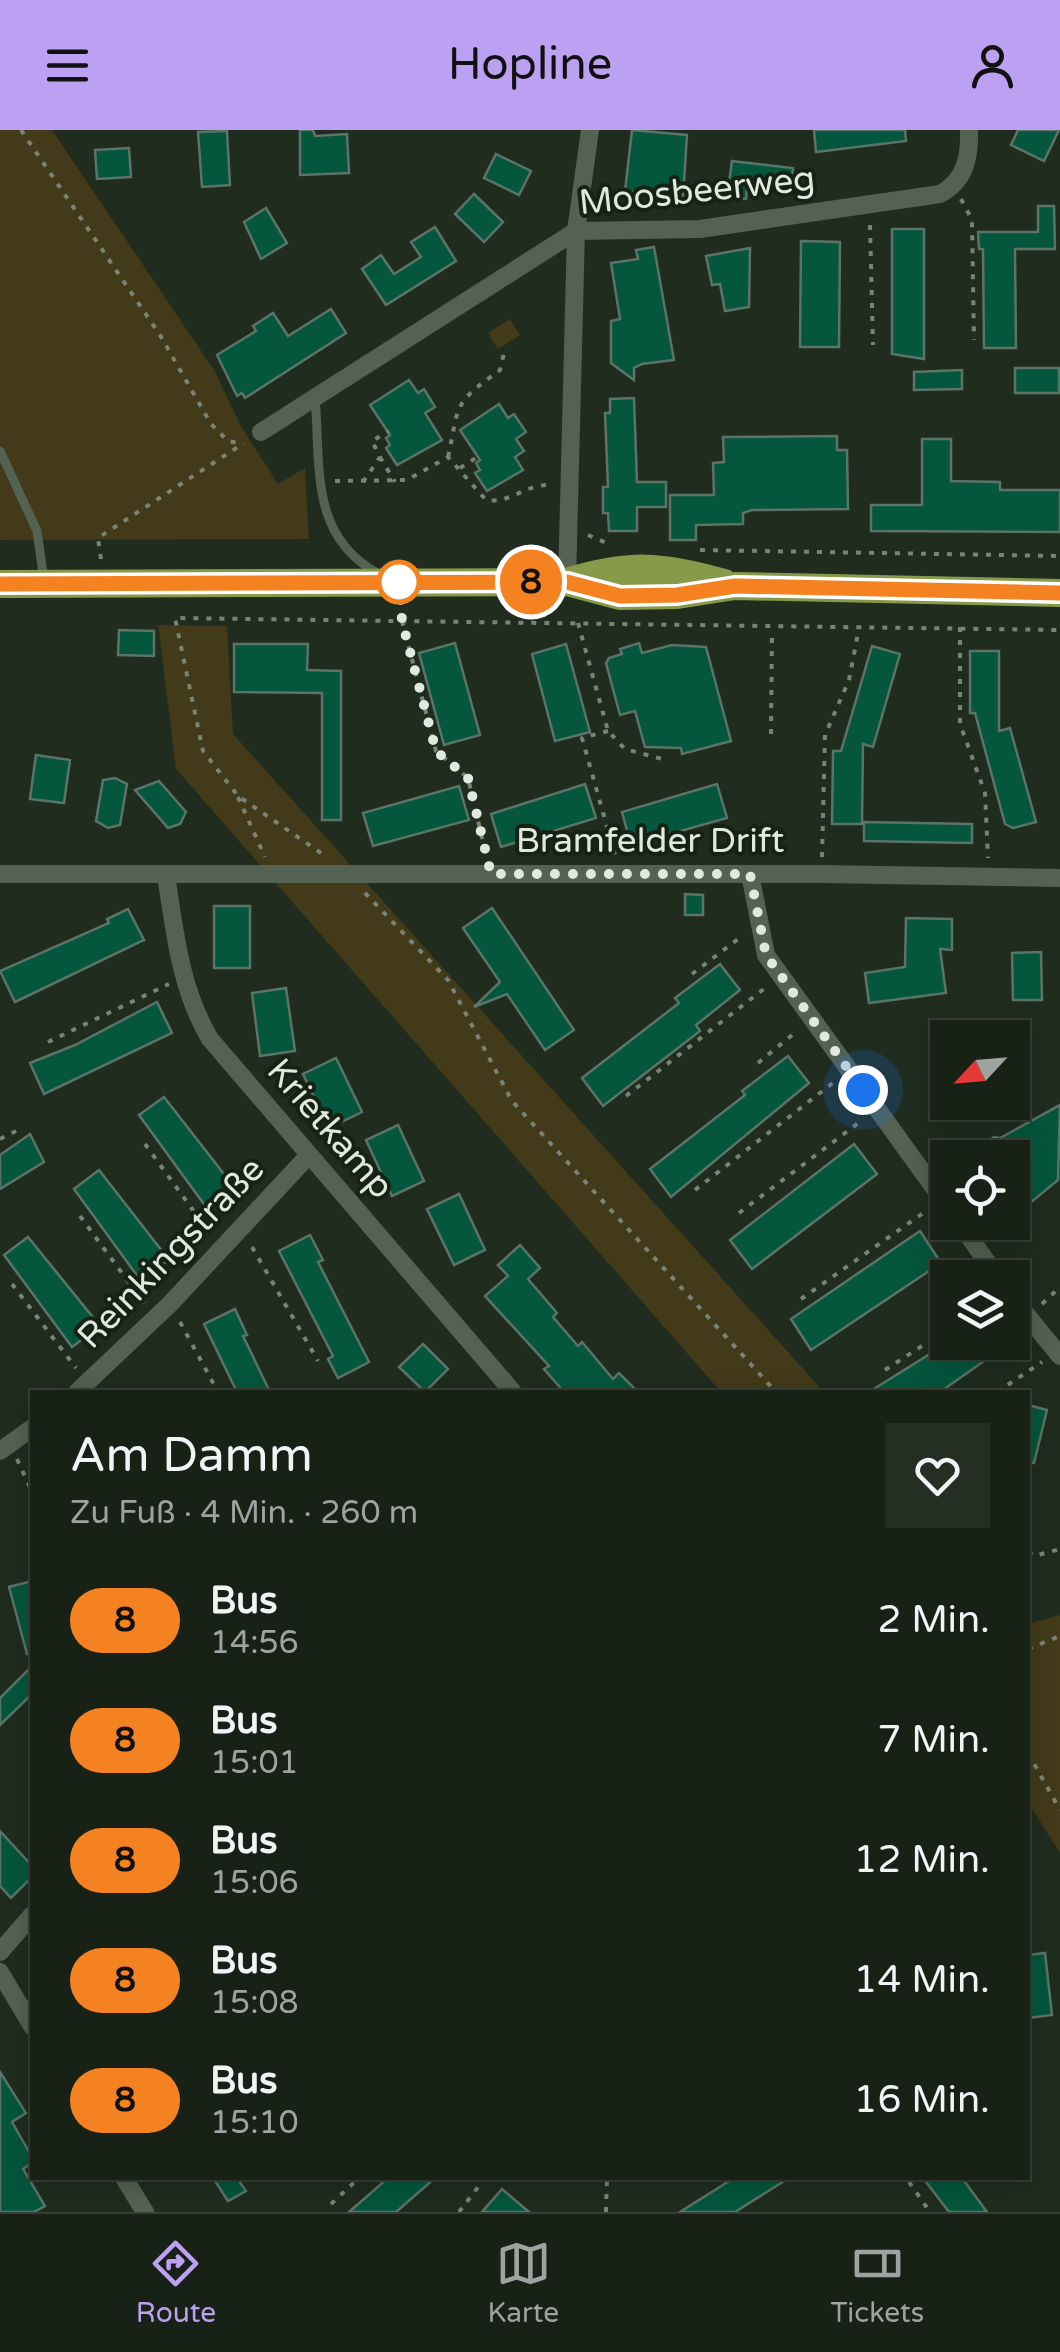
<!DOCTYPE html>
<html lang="de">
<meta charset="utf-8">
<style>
:root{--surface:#172116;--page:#242e23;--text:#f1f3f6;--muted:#9ea3a1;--line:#363e35;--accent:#bca0f2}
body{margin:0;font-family:"Varela Round",sans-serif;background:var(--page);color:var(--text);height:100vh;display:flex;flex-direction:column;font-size:38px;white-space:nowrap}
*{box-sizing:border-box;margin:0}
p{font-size:32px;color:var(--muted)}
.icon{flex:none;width:55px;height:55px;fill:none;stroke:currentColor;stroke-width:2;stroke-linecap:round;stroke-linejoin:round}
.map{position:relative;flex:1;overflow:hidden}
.side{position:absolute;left:30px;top:1260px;width:1000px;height:790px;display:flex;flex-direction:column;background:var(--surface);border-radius:0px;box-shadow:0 5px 25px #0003,0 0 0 2px var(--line)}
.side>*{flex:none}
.badge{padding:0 20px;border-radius:32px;font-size:35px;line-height:65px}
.needle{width:65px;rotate:244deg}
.fabs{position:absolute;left:930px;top:890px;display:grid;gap:20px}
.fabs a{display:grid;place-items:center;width:100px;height:100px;border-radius:0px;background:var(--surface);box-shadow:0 5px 25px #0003,0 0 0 2px var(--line);font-size:50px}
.you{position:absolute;width:50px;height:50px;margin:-25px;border:8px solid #fff;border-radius:50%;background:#1a73e8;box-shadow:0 0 0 15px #1a73e833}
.map>.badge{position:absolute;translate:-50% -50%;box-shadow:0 0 0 5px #fff}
.round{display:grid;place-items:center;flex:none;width:105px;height:105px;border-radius:0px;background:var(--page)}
.summary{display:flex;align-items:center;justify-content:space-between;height:170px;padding:0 40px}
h1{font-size:48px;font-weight:600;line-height:75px}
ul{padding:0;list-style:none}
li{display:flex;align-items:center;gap:30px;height:120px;padding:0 40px}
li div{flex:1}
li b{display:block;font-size:38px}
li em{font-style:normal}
li .badge{min-width:110px;font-weight:700;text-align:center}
header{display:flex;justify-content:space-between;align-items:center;height:130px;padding:0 40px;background:var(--accent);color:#111;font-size:45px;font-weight:600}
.menu{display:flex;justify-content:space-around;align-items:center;height:140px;border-top:2px solid var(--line);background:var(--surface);font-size:28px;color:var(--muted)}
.menu a{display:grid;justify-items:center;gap:5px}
.menu .on{color:var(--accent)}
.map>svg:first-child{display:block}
.green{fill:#423a18}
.building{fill:#04563c;stroke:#5c7368;stroke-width:2.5}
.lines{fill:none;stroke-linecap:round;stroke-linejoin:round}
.path{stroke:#798478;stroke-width:4;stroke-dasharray:5 8;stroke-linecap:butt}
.service{stroke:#536251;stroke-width:9}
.minor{stroke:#536251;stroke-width:18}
.primary{stroke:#879a4a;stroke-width:28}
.line-casing{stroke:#fff;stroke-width:22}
.line{stroke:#f58220;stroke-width:15}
.walk{stroke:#e0e9df;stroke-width:10;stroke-dasharray:0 18}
.stop-dot{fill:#fff;stroke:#f58220;stroke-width:5}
.labels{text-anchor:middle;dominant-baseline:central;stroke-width:8;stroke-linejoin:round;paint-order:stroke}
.street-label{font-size:35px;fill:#e0e9df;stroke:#162214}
</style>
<header><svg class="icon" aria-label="menu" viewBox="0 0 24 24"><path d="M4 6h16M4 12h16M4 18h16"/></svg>Hopline<svg class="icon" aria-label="person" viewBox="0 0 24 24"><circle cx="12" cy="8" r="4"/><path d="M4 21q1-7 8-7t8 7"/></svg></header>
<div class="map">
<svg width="1060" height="2082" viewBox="0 0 1060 2082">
<rect width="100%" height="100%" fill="#1f2c1e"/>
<g class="green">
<path d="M0 0H52L214 240 242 298 278 354 305 338 309 409 0 410Z"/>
<path d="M510 189 520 205 498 219 488 203Z"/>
<path d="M158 495 227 496 233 604 824 1262H721L176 639Z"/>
<path d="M1060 1485V1723L1028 1672V1494Z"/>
</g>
<g class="building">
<path d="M300 0H313L315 6 347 4 349 43 300 45Z"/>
<path d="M632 0 687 5 683 67 625 61Z"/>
<path d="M814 0H905L906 11 816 22Z"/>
<path d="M1018 0H1059L1044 31 1011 15Z"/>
<path d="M227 1 230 55 202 57 198 2Z"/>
<path d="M129 18 131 47 97 49 95 20Z"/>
<path d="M496 24 531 41 519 65 484 48Z"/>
<path d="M732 31 793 38 791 56 748 51 746 69 727 67Z"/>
<path d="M474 64 503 92 484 112 455 84Z"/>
<path d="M1038 76H1054L1055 119H1015L1016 218H984L983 119H979L978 102H1038Z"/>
<path d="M266 78 287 113 261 129 244 92Z"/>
<path d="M435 97 456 131 386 175 362 139 381 125 394 144 421 127 411 112Z"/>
<path d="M892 99H924V229L892 224Z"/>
<path d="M801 111 840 112 839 217H800Z"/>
<path d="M654 117 674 230 642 234 634 238V250L611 233V191L620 189 611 133 638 129 636 120Z"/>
<path d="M750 118 749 177 725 181 720 154 712 155 706 126Z"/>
<path d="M331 179 346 203 245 268 242 263 237 266 217 225 256 201 253 196 273 183 288 206Z"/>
<rect x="1015" y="238" width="44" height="25"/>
<path d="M962 240V259L914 260V242Z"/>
<path d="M409 250 418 263 424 259 435 277 425 283 442 310 397 335 386 318 390 315 386 308 390 305 370 275Z"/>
<path d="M634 268 637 352H666V377H637V401H609L608 383H603V357H608L605 283H610V269Z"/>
<path d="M499 274 508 288 514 284 526 302 516 309 524 321 515 327 523 340 487 361 475 343 480 340 476 333 480 330 460 300Z"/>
<path d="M837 306V320H847L848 379 752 380 743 383V394L696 395V410H670V365H714L713 333 724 332 723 307Z"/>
<path d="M922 309H951V351L1000 352V360H1060V402L871 401V375H922Z"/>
<path d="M119 500 154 501V526L118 525Z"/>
<path d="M455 513 480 605 444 615 419 523Z"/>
<path d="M639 513 642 523 672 515 706 517 731 611 682 624 681 618 645 617 635 581 620 585 606 533 609 528 622 524 620 519Z"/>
<path d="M234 514H308L307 540 341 541V690H322V563L234 562Z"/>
<path d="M566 514 590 602 555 611 532 524Z"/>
<path d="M872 516 900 524 873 617 863 614 862 694H832L833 621H841Z"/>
<path d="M970 521H999V601L1010 598 1036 692 1013 698 1005 694 975 583H970Z"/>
<path d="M36 625 70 630 64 673 30 669Z"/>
<path d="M115 648 127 654 120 695 108 698 96 691 103 650Z"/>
<path d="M159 651 186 682 180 694 168 698 135 660Z"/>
<path d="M585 654 596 688 501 717 491 684Z"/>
<path d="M717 654 727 688 631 715 622 682Z"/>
<path d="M459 656 469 690 373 716 363 683Z"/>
<path d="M864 692 972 694V713L864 711Z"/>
<path d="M685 764 703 765V785H685Z"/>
<rect x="214" y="776" width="36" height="62"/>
<path d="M492 778 574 900 545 920 507 864 474 877 500 852 463 798Z"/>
<path d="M128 779 144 810 15 872 0 841 109 793 107 789Z"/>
<path d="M906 788 952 789V820L940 819 946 863 869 873 865 843 905 837Z"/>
<path d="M1041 822 1042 870H1013L1012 823Z"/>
<path d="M720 834 740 860 696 895 700 901 603 976 582 948 679 873 675 868Z"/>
<path d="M286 858 295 921 260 926 252 863Z"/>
<path d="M157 872 172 903 44 964 30 933 75 915Z"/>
<path d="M788 926 809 953 671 1067 650 1039 745 965 742 961Z"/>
<path d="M336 928 362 982 329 998 303 944Z"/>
<path d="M164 967 234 1057 206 1077 139 985Z"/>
<path d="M1060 975 1058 1050 1012 1088V1028H965L994 1007 1000 1008Z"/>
<path d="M398 995 424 1051 392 1066 366 1010Z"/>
<path d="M30 1004 44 1032 0 1059V1025Z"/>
<path d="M854 1014 877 1044 752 1139 730 1110Z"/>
<path d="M99 1040 169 1130 141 1151 74 1059Z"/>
<path d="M459 1064 485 1120 454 1135 427 1079Z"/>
<path d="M920 1101 941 1133 811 1220 791 1189Z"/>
<path d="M310 1105 323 1130 318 1132 369 1232 338 1248 328 1229 333 1226 279 1121Z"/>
<path d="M28 1107 100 1196 72 1217 4 1125Z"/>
<path d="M520 1115 540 1138 528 1149 557 1183 553 1187 578 1216 582 1212 613 1249 619 1243 638 1262H564L544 1239 549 1236 485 1166 508 1146 498 1135Z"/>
<path d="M235 1179 247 1205 243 1206 270 1262H237L204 1194Z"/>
<path d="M949 1212H1011L940 1262H869Z"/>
<path d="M423 1214 448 1239 425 1262 399 1237Z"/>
<path d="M1028 1275 1047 1280 1034 1333 1028 1332Z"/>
<path d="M32 1451V1524H27L9 1457Z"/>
<path d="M32 1536V1564L0 1595V1568Z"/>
<path d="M0 1701 32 1736V1747L11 1768 0 1756Z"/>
<path d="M1045 1823 1052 1885 1028 1888V1825Z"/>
<path d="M0 1942 26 1983 12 1992 32 2027V2033L23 2039 45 2076 34 2082H0Z"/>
<path d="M213 2048H237L246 2061 228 2071Z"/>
<path d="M388 2048H435L396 2082H349Z"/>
<path d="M734 2048H789L735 2082H680Z"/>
<path d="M923 2048H962L987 2082H949Z"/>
<path d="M502 2059 529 2082H482Z"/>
</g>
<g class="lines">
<g class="path">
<path d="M21 0 160 205 211 294 228 311 243 314"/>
<path d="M961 69 972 90 974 210"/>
<path d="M870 95 873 215"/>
<path d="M380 327 395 352"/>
<path d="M448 327C460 272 452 275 500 240L504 223"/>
<path d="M460 338 479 326"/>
<path d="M335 351 407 350 448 327 486 370C510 374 525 354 550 355"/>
<path d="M363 352 380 327 372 311 389 301"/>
<path d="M588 405 611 415"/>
<path d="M700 420 1060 426"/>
<path d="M101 429 98 408 244 313"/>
<path d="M402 491 436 621 468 648 486 725"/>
<path d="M578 493 608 601 625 619 662 629"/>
<path d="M960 497V594L985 663 988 728"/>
<path d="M608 601 582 608 615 725"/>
<path d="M771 604 772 500"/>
<path d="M238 667 265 727"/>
<path d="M321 723 238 666 203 621 175 488 1060 500"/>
<path d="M822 727 825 605 849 550 859 498"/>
<path d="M365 763 448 850 512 971 776 1262"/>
<path d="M692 844 742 806"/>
<path d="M48 912 169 854"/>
<path d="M758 933 797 901"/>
<path d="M626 966 765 858"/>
<path d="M0 1009 18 1000"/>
<path d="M145 1014 211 1105"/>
<path d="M695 1060 834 952"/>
<path d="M739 1083 861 991"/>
<path d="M80 1086 144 1173"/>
<path d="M252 1117 318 1231"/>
<path d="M12 1154 76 1238"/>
<path d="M801 1169 926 1081"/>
<path d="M1042 1174 1060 1157"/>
<path d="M180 1192 218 1262"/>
<path d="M885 1240 948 1199"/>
<path d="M997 1262 1042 1232"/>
<path d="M17 1329 32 1362"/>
<path d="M1028 1422 1034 1426 1060 1419"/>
<path d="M1028 1519 1060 1506"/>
<path d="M1028 1623 1060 1680"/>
<path d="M909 2052 930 2082"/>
<path d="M331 2074 359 2048"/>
<path d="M459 2082 485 2048"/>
<path d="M606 2082 607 2048"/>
</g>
<g class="service">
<path d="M315 267C321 336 309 405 377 443"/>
<path d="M0 321 37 401 44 450"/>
</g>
<g class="minor">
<path d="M261 302 576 101 700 99 940 64C965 51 970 27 969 0"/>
<path d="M567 452 576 101 590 0"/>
<path d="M0 744H822L1060 748"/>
<path d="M750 744 766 825 948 1077"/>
<path d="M166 745C175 803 180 858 210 909L513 1262"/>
<path d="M959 1092 998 1148"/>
<path d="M1012 1167 1060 1226"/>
<path d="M77 1262 170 1174 309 1025"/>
<path d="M0 1321 32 1298"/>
<path d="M0 1822 32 1785"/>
<path d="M0 1842 32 1896"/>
<path d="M124 2048 145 2082"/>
</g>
<g class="primary">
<path d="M567 452C629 433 662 435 724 453"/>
<path d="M0 454 567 452 620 466 677 465 735 456 1060 463"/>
</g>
</g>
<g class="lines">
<g class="line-casing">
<path id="line" d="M0 454 567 452 620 466 677 465 735 456 1060 463"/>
</g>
<use href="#line" class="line"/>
<path class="walk" d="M399 452 402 491 436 621 468 648 491 744H750L766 825 863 960"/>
</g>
<circle class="stop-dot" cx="399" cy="452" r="20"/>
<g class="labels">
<g class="street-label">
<text transform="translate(697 61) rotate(-6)">Moosbeerweg</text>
<text x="650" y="711">Bramfelder Drift</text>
<text transform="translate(330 999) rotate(49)">Krietkamp</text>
<text transform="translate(171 1123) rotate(-46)">Reinkingstraße</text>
</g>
</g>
</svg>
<div class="fabs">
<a><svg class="needle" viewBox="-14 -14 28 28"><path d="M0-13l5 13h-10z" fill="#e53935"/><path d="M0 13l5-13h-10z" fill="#9ea3a1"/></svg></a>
<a><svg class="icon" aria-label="locate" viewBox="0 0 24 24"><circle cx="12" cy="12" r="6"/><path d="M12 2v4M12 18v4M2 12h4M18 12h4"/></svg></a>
<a><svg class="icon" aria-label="layers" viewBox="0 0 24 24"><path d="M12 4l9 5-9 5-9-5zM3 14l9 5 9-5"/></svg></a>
</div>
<div class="you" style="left:863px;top:960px"></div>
<b class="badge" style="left:531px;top:452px;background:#f58220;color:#111">8</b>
<section class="side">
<div class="summary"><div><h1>Am Damm</h1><p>Zu Fuß · 4 Min. · 260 m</p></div><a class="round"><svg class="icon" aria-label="heart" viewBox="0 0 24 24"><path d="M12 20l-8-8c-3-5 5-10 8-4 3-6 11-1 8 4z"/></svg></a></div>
<ul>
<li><span class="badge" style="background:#f58220;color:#111">8</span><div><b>Bus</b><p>14:56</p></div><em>2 Min.</em></li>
<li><span class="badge" style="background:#f58220;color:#111">8</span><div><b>Bus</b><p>15:01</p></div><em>7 Min.</em></li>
<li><span class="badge" style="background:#f58220;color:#111">8</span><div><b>Bus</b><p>15:06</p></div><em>12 Min.</em></li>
<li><span class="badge" style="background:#f58220;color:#111">8</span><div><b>Bus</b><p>15:08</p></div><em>14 Min.</em></li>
<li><span class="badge" style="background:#f58220;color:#111">8</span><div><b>Bus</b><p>15:10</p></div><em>16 Min.</em></li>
</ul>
</section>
</div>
<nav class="menu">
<a class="on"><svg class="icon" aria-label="directions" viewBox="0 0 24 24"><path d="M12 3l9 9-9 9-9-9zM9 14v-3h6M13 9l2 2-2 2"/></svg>Route</a>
<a><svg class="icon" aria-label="map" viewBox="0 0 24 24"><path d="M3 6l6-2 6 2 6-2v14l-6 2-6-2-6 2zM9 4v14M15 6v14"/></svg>Karte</a>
<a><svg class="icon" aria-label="tickets" viewBox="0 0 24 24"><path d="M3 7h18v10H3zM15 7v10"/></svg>Tickets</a>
</nav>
